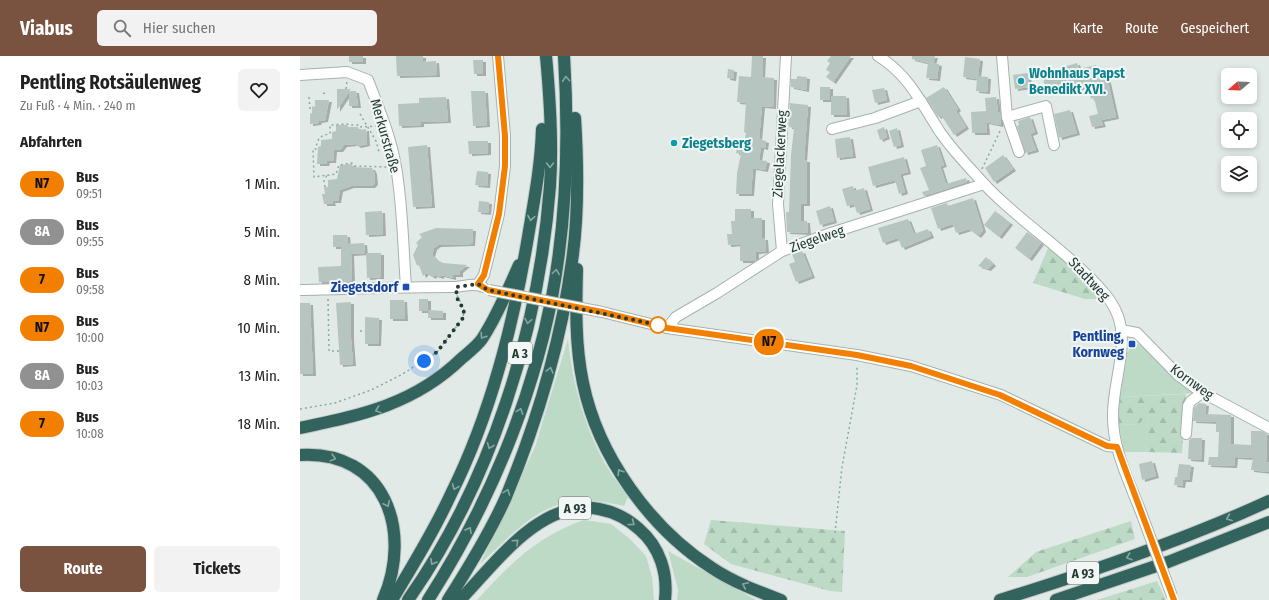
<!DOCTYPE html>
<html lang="de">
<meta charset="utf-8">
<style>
:root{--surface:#fff;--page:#f2f2f2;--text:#222;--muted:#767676;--accent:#7a5240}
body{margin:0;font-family:"Fira Sans Condensed",sans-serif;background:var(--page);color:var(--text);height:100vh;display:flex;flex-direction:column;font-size:15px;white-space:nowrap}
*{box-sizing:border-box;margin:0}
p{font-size:13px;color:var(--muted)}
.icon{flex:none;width:22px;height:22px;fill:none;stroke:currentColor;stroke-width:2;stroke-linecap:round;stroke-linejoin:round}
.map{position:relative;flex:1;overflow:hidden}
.drawer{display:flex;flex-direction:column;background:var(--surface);width:300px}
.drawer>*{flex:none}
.badge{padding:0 8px;border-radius:13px;font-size:14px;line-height:26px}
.needle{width:26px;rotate:251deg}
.tools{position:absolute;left:921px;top:12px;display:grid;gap:8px}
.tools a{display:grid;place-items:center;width:36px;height:36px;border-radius:6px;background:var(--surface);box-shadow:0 2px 6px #0003;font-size:20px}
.you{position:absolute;width:20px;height:20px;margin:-10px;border:3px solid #fff;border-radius:50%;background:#1a73e8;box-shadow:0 0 0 6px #1a73e833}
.map>.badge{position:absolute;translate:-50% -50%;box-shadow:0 0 0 2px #fff}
h2{padding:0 20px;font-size:15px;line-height:36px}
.round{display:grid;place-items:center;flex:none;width:42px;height:42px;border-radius:6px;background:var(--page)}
.summary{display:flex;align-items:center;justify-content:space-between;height:68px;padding:0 20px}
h1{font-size:19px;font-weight:700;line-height:30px}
.cta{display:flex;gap:8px;margin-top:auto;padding:8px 20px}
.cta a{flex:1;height:46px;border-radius:6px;background:var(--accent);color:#fff;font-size:16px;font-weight:700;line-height:46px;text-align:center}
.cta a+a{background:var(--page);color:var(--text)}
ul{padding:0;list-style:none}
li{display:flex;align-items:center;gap:12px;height:48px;padding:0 20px}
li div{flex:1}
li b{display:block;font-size:15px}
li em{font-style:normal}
li .badge{min-width:44px;font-weight:700;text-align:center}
header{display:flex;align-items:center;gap:24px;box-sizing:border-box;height:56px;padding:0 20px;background:var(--accent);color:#fff}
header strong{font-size:19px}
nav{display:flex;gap:22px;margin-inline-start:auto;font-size:14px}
.search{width:280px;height:36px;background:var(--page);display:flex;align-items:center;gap:10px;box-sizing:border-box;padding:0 14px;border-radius:6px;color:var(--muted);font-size:15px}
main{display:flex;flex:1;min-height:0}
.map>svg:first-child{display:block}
.grass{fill:#bcdac6}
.forest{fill:url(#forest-firs)}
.building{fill:#b7c5c0;filter:url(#shadow)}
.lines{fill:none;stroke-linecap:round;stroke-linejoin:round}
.minor-casing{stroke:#a5b2ae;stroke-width:12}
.highway-casing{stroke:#c1c8c6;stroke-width:14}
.path{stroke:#85aba2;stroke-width:1.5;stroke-dasharray:2 3;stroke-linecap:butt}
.minor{stroke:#fff;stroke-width:10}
.highway{stroke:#32635c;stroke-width:12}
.minor-bridge-casing{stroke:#a5b2ae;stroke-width:12;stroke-linecap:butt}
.minor-bridge{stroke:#fff;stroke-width:10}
.oneway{stroke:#88a6a1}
.line-casing{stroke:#fff;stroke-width:9}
.line{stroke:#f27f00;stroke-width:6}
.walk{stroke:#233a35;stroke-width:4;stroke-dasharray:0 7.2}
.culture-dot{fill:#0f9aa8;stroke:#f2f7f5;stroke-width:1.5}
.transit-dot{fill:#1a4fb4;stroke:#f2f7f5;stroke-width:1.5}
.stop-dot{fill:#fff;stroke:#f27f00;stroke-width:2}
.labels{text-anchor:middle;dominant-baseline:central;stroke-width:4;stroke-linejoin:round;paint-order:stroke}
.shield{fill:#f2f7f5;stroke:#61736f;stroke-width:1}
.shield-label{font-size:13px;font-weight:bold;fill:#233a35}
.culture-label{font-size:14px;font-weight:bold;fill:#0d838f;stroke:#f2f7f5;text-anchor:start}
.street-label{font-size:14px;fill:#233a35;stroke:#f2f7f5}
.transit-label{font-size:14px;font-weight:bold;fill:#164399;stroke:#f2f7f5;text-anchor:end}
</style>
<header>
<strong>Viabus</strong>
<div class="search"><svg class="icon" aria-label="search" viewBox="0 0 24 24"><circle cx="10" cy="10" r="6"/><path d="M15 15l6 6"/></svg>Hier suchen</div>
<nav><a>Karte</a><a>Route</a><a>Gespeichert</a></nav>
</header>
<main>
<section class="drawer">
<div class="summary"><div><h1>Pentling Rotsäulenweg</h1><p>Zu Fuß · 4 Min. · 240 m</p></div><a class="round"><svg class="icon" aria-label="heart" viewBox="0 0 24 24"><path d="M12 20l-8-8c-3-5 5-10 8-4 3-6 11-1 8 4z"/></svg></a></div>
<h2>Abfahrten</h2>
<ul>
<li><span class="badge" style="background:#f27f00;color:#111">N7</span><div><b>Bus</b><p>09:51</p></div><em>1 Min.</em></li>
<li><span class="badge" style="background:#919191;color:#fff">8A</span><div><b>Bus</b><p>09:55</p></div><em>5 Min.</em></li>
<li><span class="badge" style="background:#f27f00;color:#111">7</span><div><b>Bus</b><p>09:58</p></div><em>8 Min.</em></li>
<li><span class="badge" style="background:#f27f00;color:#111">N7</span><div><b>Bus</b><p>10:00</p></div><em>10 Min.</em></li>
<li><span class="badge" style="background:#919191;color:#fff">8A</span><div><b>Bus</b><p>10:03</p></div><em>13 Min.</em></li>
<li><span class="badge" style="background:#f27f00;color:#111">7</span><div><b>Bus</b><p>10:08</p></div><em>18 Min.</em></li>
</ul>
<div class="cta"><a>Route</a><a>Tickets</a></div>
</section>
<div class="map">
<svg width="969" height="544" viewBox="0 0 969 544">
<defs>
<pattern id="forest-firs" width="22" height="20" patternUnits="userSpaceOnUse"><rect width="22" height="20" fill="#bcdac6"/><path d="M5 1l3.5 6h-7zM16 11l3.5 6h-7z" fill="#a1bcab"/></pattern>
<filter id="shadow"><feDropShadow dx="3" dy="2" stdDeviation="0" flood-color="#0004"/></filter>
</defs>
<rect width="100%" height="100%" fill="#e2eae7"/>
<g class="grass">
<path d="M268 283C272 327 284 370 305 408 312 420 321 431 328 441L324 450C252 432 229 462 180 508L235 391Z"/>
<path d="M838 288 846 291 895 337 820 341 827 297 831 291Z"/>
<path d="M843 363H848L845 396H824L819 368 839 369Z"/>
<path d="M284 464 311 468 330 483 346 500 352 521 354 544H177C210 508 237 480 284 464Z"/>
<path d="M368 495 456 544H377L378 534Z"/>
</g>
<g class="forest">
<path d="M749 190 804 243H785L733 227Z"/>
<path d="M886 338 882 397 845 396 848 363H843L839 369 819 368 818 355 820 341Z"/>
<path d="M411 464 545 475 542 536 530 535 431 508 404 488Z"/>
<path d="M831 465 835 483 727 521H708L736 496Z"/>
<path d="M857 525 866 544H797Z"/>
</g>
<g class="building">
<rect x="49" y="0" width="14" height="6"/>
<path d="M96 0H123V6L136 5 137 19 97 20Z"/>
<path d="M452 0H463L462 21 474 22 473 51 462 50 459 83 466 85 465 92 461 91 459 104 467 105 465 114 453 112 451 138H436L437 117 441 98 436 97 437 90 443 91 446 77 444 76 446 47 437 46 439 20 451 21Z"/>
<path d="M531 0H551L533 26 526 21 530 16 526 14 530 7 527 5Z"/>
<path d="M612 0H635L633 7 639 8 637 23 626 22 628 7 612 3Z"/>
<path d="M665 1 680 3 678 20 688 21 687 36 676 35 677 23 663 21Z"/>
<path d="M173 4H183V18H174Z"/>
<path d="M777 7 779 13 796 9 798 14 805 12 816 61 801 64 803 69 792 71 789 60 798 58 794 42 791 43 788 30 770 35 769 34 746 37 742 16 763 13V11Z"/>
<path d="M428 13 434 14 433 23 427 22Z"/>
<path d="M728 17 729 31 715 33 713 19Z"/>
<path d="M497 20 507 21 506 34 491 31V23H497Z"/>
<rect x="520" y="31" width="10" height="13"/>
<path d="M644 31 658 53 656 55 666 71 654 79 641 59 638 61 626 42Z"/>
<path d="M584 32 587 44 575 47 572 34Z"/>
<path d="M37 33H51L49 35H56L58 50H49V36L37 54Z"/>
<path d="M171 35H185L187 69 173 70Z"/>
<path d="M531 40H546L547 59H531Z"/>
<path d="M146 41 148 65 121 66V69L99 70 98 48 119 47V42Z"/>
<path d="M696 41 698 56 700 57 701 64 700 69 686 66 687 77H672L671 56 686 55 685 42Z"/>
<path d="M15 44H29L25 64 19 65 18 67 10 68V58L12 57V50L15 51Z"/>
<path d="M490 47 508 49 504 104H507V148H501V165H507L508 177 487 176 486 156H489L491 99 494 72 489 71Z"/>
<path d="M770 54 777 77 759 82 754 58Z"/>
<path d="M730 61 735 76 730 78 736 94 725 97 717 70 719 69 718 65Z"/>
<path d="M36 69H47L48 71H58L59 74 66 73 67 88 58 90 55 88 44 89 40 94H34L33 105H27L26 108H17L18 91 21 90V84L32 83V76L36 75Z"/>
<path d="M584 71 587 81 580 84 577 74Z"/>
<path d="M597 72 601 89 594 91 589 75Z"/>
<path d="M550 81 553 100 537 102 535 83Z"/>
<path d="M168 85H188V97L169 98Z"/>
<path d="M127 89 132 150 113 151 108 91Z"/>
<path d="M637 89 644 109 640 110 646 128 666 122 667 126 624 140 622 136 629 134 620 112 626 110 621 94Z"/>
<path d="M703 99 713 113 694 126 685 112Z"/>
<path d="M604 101 608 116 600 118 605 136 599 138 595 124 573 130 568 111Z"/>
<path d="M52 108 53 111 72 112 74 116 75 127 72 130H51L40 134 38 145H32L33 148H24L22 138H25L24 131H28V124L37 123 40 109Z"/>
<path d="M177 115 188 116 187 130 175 129Z"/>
<path d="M553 130 554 135 564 132 570 153 557 157 554 148 547 150 542 133Z"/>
<path d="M673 142 683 174 678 180 669 173 656 177 653 168 638 173 631 152 647 147 648 150Z"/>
<path d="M179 145 189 146 188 157 178 156Z"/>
<path d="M530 150 534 165 520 169 516 155Z"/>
<path d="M435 153H451V162H462V182H465L466 195 456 196V204L455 205H440V188L428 189 427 178H432L431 165H435Z"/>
<path d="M82 155 83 178 66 179 65 156Z"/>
<path d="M695 155 710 167 699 181 684 169Z"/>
<path d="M608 163 614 178 628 173 631 180 602 192 598 182 583 187 578 172Z"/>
<path d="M136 172 173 173 172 188 138 189 134 192 132 199 137 204 143 207 167 209 160 215V219H153V222L141 219V221L134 219 133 221 126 217 123 220 119 209 117 210 113 199 118 189 116 187 122 181 119 178Z"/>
<path d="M727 176 741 187 729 203 715 192Z"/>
<path d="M33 179H47L48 188 64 187 65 197 51 198 52 225 19 226 18 211 41 210V191H33Z"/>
<path d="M502 195 512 220 496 226 489 208 495 206 492 198Z"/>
<path d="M66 197H81V221L67 222Z"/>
<path d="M686 201 693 208 688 213 678 210Z"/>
<rect x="119" y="243" width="9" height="12"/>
<path d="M90 244H104L105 263H90Z"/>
<path d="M51 246V283L53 308 40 309 36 247Z"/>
<path d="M0 247H10L13 318H0Z"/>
<path d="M128 254 143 255V262H128Z"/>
<path d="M65 261 79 262 78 288H65Z"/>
<path d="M899 347 906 348 905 358 931 359V388L951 389V375H961L967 378 966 406H969V416L951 414 953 402 935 401 934 410 908 409 909 401H918L919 376H916V366L893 365 894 352Z"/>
<path d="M891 382H902L901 404 888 403 889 384Z"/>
<path d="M852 405 856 420 842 424 839 408Z"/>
<path d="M879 408 891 409 889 424H883L882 430 874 429 875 421H877Z"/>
</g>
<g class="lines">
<g class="minor-casing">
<g id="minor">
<path d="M578 0C609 19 621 47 640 76 651 92 664 106 677 120 708 156 749 182 783 215 796 228 811 241 818 260 829 291 813 326 813 358 812 393 830 427 842 459"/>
<path d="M702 0 707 61 746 50 754 89"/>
<path d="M0 19 47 16 68 24C79 53 91 81 96 111 103 151 103 191 106 231"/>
<path d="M707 61 719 96"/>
<path d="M532 73 575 62 621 45"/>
<path d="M482 195 478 148 486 0"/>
<path d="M178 228 184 219 199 158 205 110V80L198 0"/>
<path d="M0 234C51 233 102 231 153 231 163 231 174 226 183 231"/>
<path d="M302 256 367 272 557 299 611 310 701 339 807 390 817 391"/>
<path d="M367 272 376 261 417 237 482 195 531 177 684 128"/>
<path d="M821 274 837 277 878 319 898 334 969 372"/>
<path d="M886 378 888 350 891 345 902 337"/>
</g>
</g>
<g class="highway-casing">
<g id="highway">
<path d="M277 213C276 251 275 289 283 327 298 400 350 472 412 512 433 526 457 535 481 544"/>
<path d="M0 372C62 359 115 348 162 302 169 296 177 290 182 283 197 260 208 234 219 209"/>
<path d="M0 399C85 394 113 475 83 544"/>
<path d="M92 544C113 509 134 475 151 438 191 358 213 269 228 181 234 145 241 109 242 73"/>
<path d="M108 544C191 426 239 274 250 130 253 87 250 43 246 0"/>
<path d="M128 544C187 452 231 348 252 241 267 162 269 80 264 0"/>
<path d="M148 544C169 511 190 477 206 441 237 366 261 285 272 205 279 158 278 109 275 62"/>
<path d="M160 544C195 508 241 442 299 453 315 456 327 462 339 473 360 491 368 517 365 544"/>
<path d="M700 544C791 516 882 485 969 445"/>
<path d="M756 544 868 506 969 466"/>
</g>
</g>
<g class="path">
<path d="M46 33 47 25"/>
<path d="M23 37 26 38"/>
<path d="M9 41 10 53H12"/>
<path d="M60 58 76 85 79 96"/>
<path d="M77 70 61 71 60 69H49L47 68 30 69V78C20 79 17 83 16 93H13L14 121 36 118 39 109 52 107 55 110 88 111"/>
<path d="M682 113 701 73"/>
<path d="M25 131 24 125 27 119"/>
<path d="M28 243 29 295H40"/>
<path d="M60 275H65"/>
<path d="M0 353 35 347 71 334 101 319 137 296 163 262 164 254 157 239"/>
<path d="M535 477 542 411 557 329V309"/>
</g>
<use href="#minor" class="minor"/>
<use href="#highway" class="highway"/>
<g class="minor-bridge-casing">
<g id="minor-bridge">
<path d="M189 234 302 256"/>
<path d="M842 459 872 540"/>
</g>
</g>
<use href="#minor-bridge" class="minor-bridge"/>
</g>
<defs><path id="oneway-chevron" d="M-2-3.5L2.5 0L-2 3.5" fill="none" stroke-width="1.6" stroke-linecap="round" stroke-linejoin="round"/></defs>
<g class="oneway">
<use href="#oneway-chevron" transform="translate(266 23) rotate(-94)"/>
<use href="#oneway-chevron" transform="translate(250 109) rotate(90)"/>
<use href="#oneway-chevron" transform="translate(231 162) rotate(100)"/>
<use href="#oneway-chevron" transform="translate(256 216) rotate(-82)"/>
<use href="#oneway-chevron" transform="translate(228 265) rotate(101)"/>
<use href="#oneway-chevron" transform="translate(183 280) rotate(124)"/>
<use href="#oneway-chevron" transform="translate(250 314) rotate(-75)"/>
<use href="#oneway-chevron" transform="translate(78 354) rotate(161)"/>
<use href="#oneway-chevron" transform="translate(220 355) rotate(-70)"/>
<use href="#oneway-chevron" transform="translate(190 390) rotate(112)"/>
<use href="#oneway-chevron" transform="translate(33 402) rotate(15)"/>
<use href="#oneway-chevron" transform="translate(320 416) rotate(-122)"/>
<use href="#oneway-chevron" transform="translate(155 431) rotate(112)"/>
<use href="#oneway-chevron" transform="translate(207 436) rotate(-69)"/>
<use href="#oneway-chevron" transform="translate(87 448) rotate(63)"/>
<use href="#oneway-chevron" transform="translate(929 462) rotate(158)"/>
<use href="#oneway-chevron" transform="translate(332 467) rotate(37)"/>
<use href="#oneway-chevron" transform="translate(169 474) rotate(-61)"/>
<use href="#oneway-chevron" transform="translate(216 486) rotate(-42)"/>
<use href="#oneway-chevron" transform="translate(829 501) rotate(161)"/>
<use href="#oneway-chevron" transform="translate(133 506) rotate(120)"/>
<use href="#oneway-chevron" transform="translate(445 529) rotate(-155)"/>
</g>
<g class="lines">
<g class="line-casing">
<path id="line" d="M198 0 205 80V110L199 158 184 219 178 228 188 234 302 256 367 272 557 299 611 310 700 339 807 390 817 391 874 544"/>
</g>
<use href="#line" class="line"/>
<path class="walk" d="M124 305 137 296 163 262 164 254 157 242 156 231 178 228 188 234 358 269"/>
</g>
<g class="culture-dot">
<circle cx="721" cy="25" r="4"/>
<circle cx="374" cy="87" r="4"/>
</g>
<g class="transit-dot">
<rect x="102" y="227" width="8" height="8" rx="2"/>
<rect x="828" y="284" width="8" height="8" rx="2"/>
</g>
<circle class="stop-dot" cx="358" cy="269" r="8"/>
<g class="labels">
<g class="shield">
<rect x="208" y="286" width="24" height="22" rx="3"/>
<rect x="259" y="441" width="32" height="22" rx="3"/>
<rect x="767" y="506" width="32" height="22" rx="3"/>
</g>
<g class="shield-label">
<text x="220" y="297">A 3</text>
<text x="275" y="452">A 93</text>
<text x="783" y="517">A 93</text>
</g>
<g class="culture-label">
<text x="729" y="17">Wohnhaus Papst<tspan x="729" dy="16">Benedikt XVI.</tspan></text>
<text x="382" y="87">Ziegetsberg</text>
</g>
<g class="street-label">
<text transform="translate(85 80) rotate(74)">Merkurstraße</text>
<text transform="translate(480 98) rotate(-87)">Ziegelackerweg</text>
<text transform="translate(517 183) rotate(-19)">Ziegelweg</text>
<text transform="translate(789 223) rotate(47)">Stadtweg</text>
<text transform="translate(892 326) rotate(36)">Kornweg</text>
</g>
<g class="transit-label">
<text x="98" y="231">Ziegetsdorf</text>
<text x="824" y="280">Pentling,<tspan x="824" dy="16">Kornweg</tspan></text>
</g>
</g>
</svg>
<div class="tools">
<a><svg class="needle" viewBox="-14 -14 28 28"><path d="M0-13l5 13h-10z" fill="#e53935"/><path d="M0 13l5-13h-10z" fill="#767676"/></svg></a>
<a><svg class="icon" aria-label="locate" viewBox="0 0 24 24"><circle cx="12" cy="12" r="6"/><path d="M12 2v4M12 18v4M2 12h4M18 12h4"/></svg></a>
<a><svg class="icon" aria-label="layers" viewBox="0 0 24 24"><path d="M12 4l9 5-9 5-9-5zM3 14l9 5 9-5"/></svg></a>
</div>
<div class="you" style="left:124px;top:305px"></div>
<b class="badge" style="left:469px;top:286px;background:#f27f00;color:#111">N7</b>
</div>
</main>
